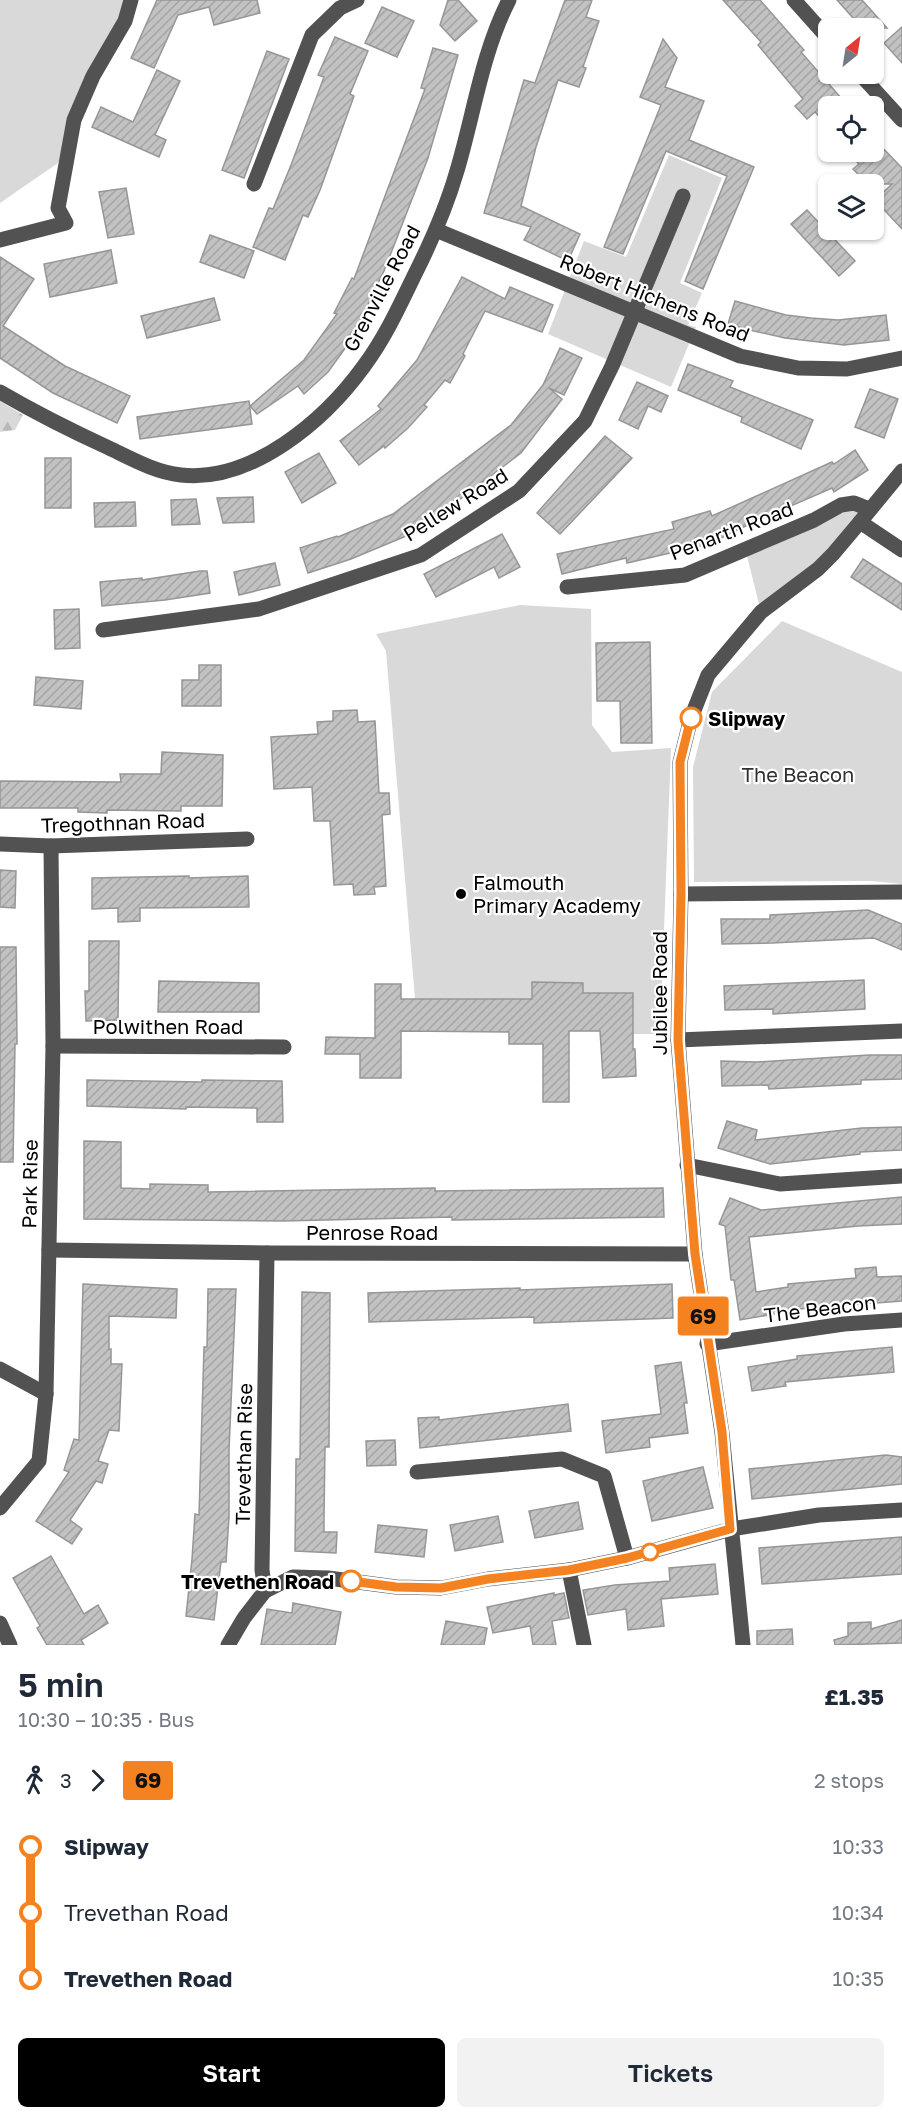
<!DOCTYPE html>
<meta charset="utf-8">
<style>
:root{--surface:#fff;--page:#f2f2f3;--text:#1f2937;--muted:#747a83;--accent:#000}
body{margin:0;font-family:"Golos Text",sans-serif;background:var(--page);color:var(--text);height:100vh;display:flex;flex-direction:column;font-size:22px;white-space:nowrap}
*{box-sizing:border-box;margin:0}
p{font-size:20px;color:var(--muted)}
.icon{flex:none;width:33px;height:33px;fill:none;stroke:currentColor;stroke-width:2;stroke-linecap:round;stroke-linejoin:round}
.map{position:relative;height:1645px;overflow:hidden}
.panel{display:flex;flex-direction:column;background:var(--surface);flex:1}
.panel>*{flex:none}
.badge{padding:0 12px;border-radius:4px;font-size:21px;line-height:39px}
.needle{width:39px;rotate:30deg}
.fabs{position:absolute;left:818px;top:18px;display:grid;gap:12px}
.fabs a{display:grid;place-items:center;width:66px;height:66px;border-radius:9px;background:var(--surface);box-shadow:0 2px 4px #0004;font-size:30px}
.map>.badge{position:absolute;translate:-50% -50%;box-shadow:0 0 0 3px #fff}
.legs{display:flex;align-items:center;gap:9px;height:66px;padding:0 18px;font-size:20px}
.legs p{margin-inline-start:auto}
.overview{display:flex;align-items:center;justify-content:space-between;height:102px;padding:0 18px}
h1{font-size:33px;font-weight:600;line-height:45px}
.cta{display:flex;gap:12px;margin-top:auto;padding:12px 18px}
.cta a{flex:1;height:69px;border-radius:9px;background:var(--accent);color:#fff;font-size:24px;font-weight:600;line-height:69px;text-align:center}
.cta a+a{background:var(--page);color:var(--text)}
ul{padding:0 18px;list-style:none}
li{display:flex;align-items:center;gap:21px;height:66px;font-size:22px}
li i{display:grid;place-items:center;width:9px;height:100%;margin:0 8px;background:currentColor}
li i::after{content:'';width:15px;height:15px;margin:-8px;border:4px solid;border-radius:50%;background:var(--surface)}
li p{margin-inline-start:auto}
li:first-child i{background:linear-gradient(#0000 50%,currentColor 0)}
li:last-child i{background:linear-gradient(currentColor 50%,#0000 0)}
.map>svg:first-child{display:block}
.green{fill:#d9d9d9}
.forest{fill:url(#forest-firs)}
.building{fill:url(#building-hatch);stroke:#969696;stroke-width:1.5}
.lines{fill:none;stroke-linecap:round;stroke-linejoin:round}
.minor{stroke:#525252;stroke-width:15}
.line-1-casing{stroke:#fff;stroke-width:14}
.line-1{stroke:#f58220;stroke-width:9}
.stop-1-dot{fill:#fff;stroke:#f58220;stroke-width:3}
.poi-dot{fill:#000;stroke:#fff;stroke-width:2}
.labels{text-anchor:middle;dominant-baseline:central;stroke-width:4.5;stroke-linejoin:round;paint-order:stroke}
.street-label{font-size:20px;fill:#000;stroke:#fff}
.stop-label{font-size:20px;font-weight:bold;fill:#000;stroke:#fff;text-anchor:start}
.park-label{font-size:20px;fill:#303030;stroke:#fff}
.poi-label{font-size:20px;fill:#000;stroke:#fff;text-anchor:start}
</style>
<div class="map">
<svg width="902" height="1645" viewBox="0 0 902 1645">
<defs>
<pattern id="forest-firs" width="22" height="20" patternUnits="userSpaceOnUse" patternTransform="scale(1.5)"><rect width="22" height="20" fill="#d9d9d9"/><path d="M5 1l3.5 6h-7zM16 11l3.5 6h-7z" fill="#b8b8b8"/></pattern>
<pattern id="building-hatch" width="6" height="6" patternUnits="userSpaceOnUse" patternTransform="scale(1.5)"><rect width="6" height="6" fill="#c2c2c2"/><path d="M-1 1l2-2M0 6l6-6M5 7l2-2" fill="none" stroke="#a5a5a5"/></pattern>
</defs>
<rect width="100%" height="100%" fill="#fff"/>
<g class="green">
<path d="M0 0H131L125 21 58 163 0 203Z"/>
<path d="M669 155 722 178 680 283 702 293 688 325 696 327 671 387 548 334 584 241 626 257Z"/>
<path d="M841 505 869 509 860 522 761 612 745 548Z"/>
<path d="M520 605 591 609 592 725 612 752 671 748 660 1034H632L633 993H583V983H532V999H415L386 651 376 634Z"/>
<path d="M782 621 902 672V884L871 881 694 882 693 767 712 692Z"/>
</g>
<path class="forest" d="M0 401 23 415 15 430 0 432Z"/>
<g class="building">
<path d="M157 0H257L260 13 214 25 209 7 178 15 154 68 131 58Z"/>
<path d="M448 0H458L477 21 455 41 440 25Z"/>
<path d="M565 0H592L586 17 599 21 583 67 586 68 579 87 558 80 536 147 521 206 580 234 568 261 524 240 531 227 484 213 524 80 535 83Z"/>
<path d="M723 0H760L804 50 801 52 848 106H828V126L815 112 807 119 795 106 803 99 758 45 761 42Z"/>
<path d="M837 0H862L887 28H862Z"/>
<path d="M382 7 414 21 397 57 365 43Z"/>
<path d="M902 27V63L884 43Z"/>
<path d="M335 37 368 51 350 94 354 96 320 190 308 217 303 215 285 260 253 247 269 208 273 209 291 165 324 77 318 75Z"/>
<path d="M663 39 677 58 665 87 704 101 689 140 754 167 703 289 685 281 727 176 666 151 623 254 604 247 661 105 640 97Z"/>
<path d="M433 48 458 55 428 158 384 271 351 340 328 372 304 394 298 386 257 414 250 406 304 360 337 314 334 313 352 278 354 279 425 89 421 88Z"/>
<path d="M267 51 289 59 244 178 222 170Z"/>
<path d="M157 70 180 81 155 135 166 140 159 157 92 127 101 107 133 122Z"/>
<path d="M879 144 902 168V229L875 200 892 184H868L853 169 859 164 848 152H873Z"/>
<path d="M126 188 134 234 108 238 99 192Z"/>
<path d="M807 210 855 261 839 276 791 224Z"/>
<path d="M210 235 254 251 244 278 200 262Z"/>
<path d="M111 250 117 283 50 297 44 264Z"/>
<path d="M0 257 34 279 3 326 65 366 130 396 117 423 53 393 0 358Z"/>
<path d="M462 277 505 299 510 287 553 305 542 332 485 311 463 354 465 356 450 383 445 380 424 405 427 407 408 428 385 448 384 446 359 465 340 441 381 409 378 406 417 360Z"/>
<path d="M214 298 220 320 147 338 141 316Z"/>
<path d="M735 301 786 315 811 318 838 320 886 315 889 340 844 345 785 338 754 331 728 324Z"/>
<path d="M560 348 582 358 564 395 549 388 562 399 521 453 418 531 351 559 308 573 300 548 337 536 338 537 393 514 511 425 543 385Z"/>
<path d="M688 364 733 381 730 387 813 420 801 449 741 422 742 417 678 390Z"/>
<path d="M637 382 668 396 661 412 648 406 638 429 619 420Z"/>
<path d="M870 389 898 399 884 438 855 427Z"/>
<path d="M249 401 252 424 140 439 137 417Z"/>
<path d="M605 436 632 458 560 534 537 513Z"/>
<path d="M855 450 868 470 834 492 832 488 754 522 719 539V540L700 546 627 563 626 558 562 574 557 554 674 529 672 522 710 511 712 516 832 462 834 464Z"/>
<path d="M319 453 336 483 302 503 285 472Z"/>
<rect x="45" y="458" width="26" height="50"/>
<path d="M253 497 254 522 223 523 217 498Z"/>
<path d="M196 499 200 524 172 525 171 500Z"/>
<path d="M135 502 136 526 95 527 94 503Z"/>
<path d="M502 534 520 567 499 578 494 567 436 597 424 574Z"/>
<path d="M863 559 902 584V610L851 577Z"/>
<path d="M275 563 280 585 239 595 234 572Z"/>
<path d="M200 571H207L210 593 165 600 102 606 100 582 142 578V580Z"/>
<path d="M79 609 80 648 55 649 54 610Z"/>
<path d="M650 642 652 743H621L620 701H597L596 643Z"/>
<path d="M199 665H221V706H182V680H199Z"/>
<path d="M36 677 83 681 81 709 34 705Z"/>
<path d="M357 710 358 722 375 721 379 793H389L390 814 382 815 386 886 374 887 375 894 354 895 353 884 334 885 330 821H314L312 787 274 789 271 737 318 734 317 722 333 721V711Z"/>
<path d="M162 752 223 755 222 806H181V811L107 810V813L78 812V808H0V781L121 782 120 774H161Z"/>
<path d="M0 870 16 871 15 908 0 907Z"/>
<path d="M189 876V878L248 876 249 907 140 908V921L118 922V908L92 909V878Z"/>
<path d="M868 910 902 924V950L874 938 772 943 722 944 721 919H770V915Z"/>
<path d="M89 941H119L118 1020 86 1021 85 991H89Z"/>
<path d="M0 947H16L17 1044H15L13 1162H0Z"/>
<path d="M864 980 865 1009 773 1014V1009L725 1010 724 986Z"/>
<path d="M159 981 259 983V1012H158Z"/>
<path d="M532 982 583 983V993H633V1049H635L636 1076 603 1078 600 1031H569V1102H543V1044H509V1032L401 1031V1078H360V1054H325L326 1037 375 1038V984H401V999H532Z"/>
<path d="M869 1055H902V1079L861 1080V1084L769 1089 768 1085 722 1086 721 1061 756 1062Z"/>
<path d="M87 1080 202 1082V1080L282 1081 283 1122H257V1108L186 1107V1109L87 1106Z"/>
<path d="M727 1121 757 1130 755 1140 862 1128 902 1127V1150L860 1152V1154L770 1164 718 1148Z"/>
<path d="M84 1141 121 1142V1188L150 1189V1184L208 1185V1192L435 1188V1191L663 1188 664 1217 452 1220V1217L283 1221 84 1219Z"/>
<path d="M902 1197V1224L858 1226 749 1237 756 1292 788 1287V1284L856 1278 855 1269 876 1267 877 1277 902 1276V1301L773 1311 774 1314 740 1320 734 1280H731L725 1226 719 1224 730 1198 761 1210Z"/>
<path d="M83 1284 177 1289 176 1318 109 1316V1349H111V1364H122L119 1431 109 1430 98 1461 108 1464 102 1483 96 1481 70 1520 82 1529 72 1544 36 1521 69 1472 64 1470 74 1439 79 1440Z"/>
<path d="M672 1284 673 1318 534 1323V1317L369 1322 368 1293 520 1288V1290Z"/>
<path d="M208 1289H236L229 1450V1517L226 1562H221L214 1620 186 1616 192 1559 195 1514 199 1515 204 1347H207Z"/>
<path d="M302 1292 330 1293 329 1447H325L324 1518V1532H337L336 1553 295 1551 296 1459H300Z"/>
<path d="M892 1347 894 1372 785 1382 786 1386 752 1391 748 1367 797 1359V1356Z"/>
<path d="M681 1362 687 1403H684L688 1433 649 1438 650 1447 606 1453 602 1421 661 1414 655 1366Z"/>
<path d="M568 1404 571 1431 420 1448 418 1418 439 1417V1420Z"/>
<path d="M395 1440 396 1465 367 1466 366 1441Z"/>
<path d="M886 1455 902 1457V1484L752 1499 749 1469Z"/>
<path d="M703 1467 713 1508 652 1521 643 1481Z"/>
<path d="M578 1502 583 1529 535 1538 529 1511Z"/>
<path d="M498 1516 503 1542 455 1551 450 1525Z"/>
<path d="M378 1525 427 1530 424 1557 375 1552Z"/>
<path d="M902 1537V1574L762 1584 759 1548Z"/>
<path d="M51 1556 84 1614 98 1605 108 1623 81 1640 84 1645H47L37 1628 40 1626 13 1578Z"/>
<path d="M715 1564 718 1594 661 1599 664 1626 628 1630 626 1609 588 1615 583 1590 615 1585 670 1581 669 1568Z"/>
<path d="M554 1593V1595L564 1593 569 1618 552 1621 556 1645H533L530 1626 493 1633 487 1607Z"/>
<path d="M293 1603 341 1612 335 1645H261L267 1609 292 1613Z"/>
<path d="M902 1620V1643L835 1645 834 1640 848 1636V1623L871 1622V1629Z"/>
<path d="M446 1621 487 1628 484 1645H441Z"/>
<path d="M792 1629 793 1645H757V1631Z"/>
</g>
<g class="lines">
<g class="minor">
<path d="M794 0 828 38"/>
<path d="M860 74 902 120"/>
<path d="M254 184 312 35 340 8 357 0"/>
<path d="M436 230 740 356 798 368 847 369 902 358"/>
<path d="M0 240 66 223 58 208 74 120 93 76 125 21 131 0"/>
<path d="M0 392C36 413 72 431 109 448 132 459 155 472 181 475 252 483 325 420 364 366 385 338 400 305 415 274 431 242 446 208 456 174 474 115 481 55 509 0"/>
<path d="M902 471 860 522 902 550"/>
<path d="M567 587 685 575 814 520 841 505 854 503 869 509"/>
<path d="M103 630 259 609 421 555 519 491 585 421 612 366 683 196"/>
<path d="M0 844 51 846 247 839"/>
<path d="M681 894 902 892"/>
<path d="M678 1040 902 1031"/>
<path d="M53 1046 284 1047"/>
<path d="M687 1165 780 1184 902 1176"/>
<path d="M49 1250 267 1253 695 1254"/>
<path d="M707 1344 844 1324 902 1320"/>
<path d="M0 1369 46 1394"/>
<path d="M417 1472 562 1459 604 1476 627 1558"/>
<path d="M0 1508 39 1461 46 1394 53 1046 51 846"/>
<path d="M569 1570 584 1645"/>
<path d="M265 1591 293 1577 328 1578 396 1587 441 1588 488 1579 569 1570 627 1558 731 1529 819 1515 902 1510"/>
<path d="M0 1623 10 1645"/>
<path d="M228 1645 244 1618 265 1591 262 1570 267 1253"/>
<path d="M743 1645 722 1433 695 1254 678 1040 681 894 680 762 691 718 708 675 761 612 818 569 833 554 860 522"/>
</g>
</g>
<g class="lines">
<g class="line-1-casing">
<path id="line-1" d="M351 1581 396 1587 441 1588 488 1579 569 1570 627 1558 730 1529 722 1432 695 1254 678 1040 681 894 680 762 691 718"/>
</g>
<use href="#line-1" class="line-1"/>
</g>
<g class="stop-1-dot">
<circle cx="691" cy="718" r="10"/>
<circle cx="650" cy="1552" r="8"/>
<circle cx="351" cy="1581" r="10"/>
</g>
<circle class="poi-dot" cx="461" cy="894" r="6"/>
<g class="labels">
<g class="street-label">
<text transform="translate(381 288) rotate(-62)">Grenville Road</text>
<text transform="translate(655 297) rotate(22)">Robert Hichens Road</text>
<text transform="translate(455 504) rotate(-32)">Pellew Road</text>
<text transform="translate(731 530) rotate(-21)">Penarth Road</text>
<text transform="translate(123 822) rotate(-2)">Tregothnan Road</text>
<text transform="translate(659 993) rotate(-90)">Jubilee Road</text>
<text x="168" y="1026">Polwithen Road</text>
<text transform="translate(29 1184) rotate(-89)">Park Rise</text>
<text x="372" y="1232">Penrose Road</text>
<text transform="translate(820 1308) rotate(-7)">The Beacon</text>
<text transform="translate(243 1454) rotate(-89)">Trevethan Rise</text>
</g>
<g class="stop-label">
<text x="708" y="718">Slipway</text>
<text x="334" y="1581" text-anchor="end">Trevethen Road</text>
</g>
<g class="park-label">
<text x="798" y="774">The Beacon</text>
</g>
<g class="poi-label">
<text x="473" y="882">Falmouth<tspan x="473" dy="23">Primary Academy</tspan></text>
</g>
</g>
</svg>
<div class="fabs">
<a><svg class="needle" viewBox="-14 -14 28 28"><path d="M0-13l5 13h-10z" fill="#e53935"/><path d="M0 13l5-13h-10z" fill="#747a83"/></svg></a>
<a><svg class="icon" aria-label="locate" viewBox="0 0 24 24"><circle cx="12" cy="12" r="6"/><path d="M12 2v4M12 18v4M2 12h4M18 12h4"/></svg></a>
<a><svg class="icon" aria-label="layers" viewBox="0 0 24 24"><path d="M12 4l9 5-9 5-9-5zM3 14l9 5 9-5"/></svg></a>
</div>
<b class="badge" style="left:703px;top:1316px;background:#f58220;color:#111">69</b>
</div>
<section class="panel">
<div class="overview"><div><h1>5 min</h1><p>10:30 – 10:35 · Bus</p></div><b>£1.35</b></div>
<div class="legs"><svg class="icon" aria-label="walk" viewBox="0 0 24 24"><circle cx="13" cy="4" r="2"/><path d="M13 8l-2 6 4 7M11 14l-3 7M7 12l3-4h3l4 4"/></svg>3<svg class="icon" aria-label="forward" viewBox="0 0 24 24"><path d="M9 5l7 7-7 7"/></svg><b class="badge" style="background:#f58220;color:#111">69</b><p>2 stops</p></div>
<ul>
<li><i style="color:#f58220"></i><b>Slipway</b><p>10:33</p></li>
<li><i style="color:#f58220"></i><span>Trevethan Road</span><p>10:34</p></li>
<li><i style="color:#f58220"></i><b>Trevethen Road</b><p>10:35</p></li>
</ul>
<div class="cta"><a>Start</a><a>Tickets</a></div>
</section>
